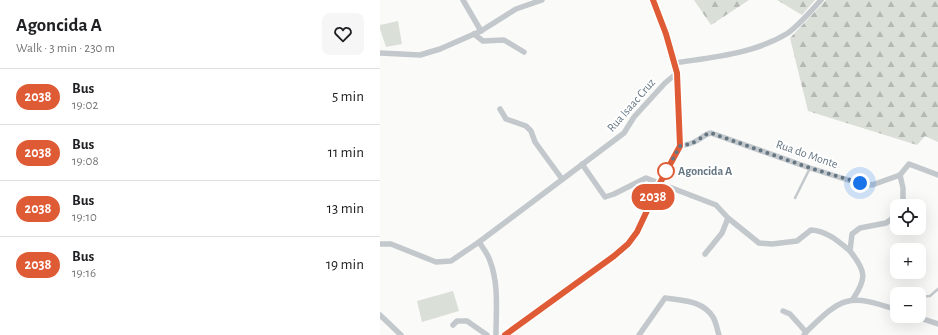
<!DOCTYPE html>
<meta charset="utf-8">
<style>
:root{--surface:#fff;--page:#f6f6f6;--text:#202124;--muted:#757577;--line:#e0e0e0}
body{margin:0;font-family:"Alegreya Sans",sans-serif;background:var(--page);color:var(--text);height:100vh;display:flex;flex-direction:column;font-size:15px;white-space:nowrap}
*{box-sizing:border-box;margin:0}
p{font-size:13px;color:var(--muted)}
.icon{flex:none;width:22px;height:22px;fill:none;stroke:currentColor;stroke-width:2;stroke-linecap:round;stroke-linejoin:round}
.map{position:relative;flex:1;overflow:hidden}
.details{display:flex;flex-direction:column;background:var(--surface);width:380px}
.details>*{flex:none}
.badge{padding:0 8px;border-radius:13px;font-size:14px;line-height:26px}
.fabs{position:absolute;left:510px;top:199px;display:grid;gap:8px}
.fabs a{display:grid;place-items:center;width:36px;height:36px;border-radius:8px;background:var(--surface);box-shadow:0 4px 16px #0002;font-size:20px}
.you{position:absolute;width:20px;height:20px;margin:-10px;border:3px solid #fff;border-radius:50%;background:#1a73e8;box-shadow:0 0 0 6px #1a73e833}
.map>.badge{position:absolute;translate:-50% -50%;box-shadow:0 0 0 2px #fff}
.round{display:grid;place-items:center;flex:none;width:42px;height:42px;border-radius:8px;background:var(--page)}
.head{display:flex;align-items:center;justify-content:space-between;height:68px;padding:0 16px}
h1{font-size:19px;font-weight:700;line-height:30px}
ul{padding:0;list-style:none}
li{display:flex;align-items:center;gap:12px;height:56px;padding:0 16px;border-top:1px solid var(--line)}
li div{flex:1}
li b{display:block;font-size:15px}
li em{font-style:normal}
li .badge{min-width:44px;font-weight:700;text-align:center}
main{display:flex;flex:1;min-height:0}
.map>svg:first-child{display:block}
.forest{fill:url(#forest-firs)}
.garden{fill:#dadfd7}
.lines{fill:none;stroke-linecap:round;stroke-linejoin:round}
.service{stroke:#c3c8cc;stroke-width:2.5}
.minor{stroke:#c3c8cc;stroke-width:5.5}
.tertiary{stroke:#c3c8cc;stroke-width:7}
.line-casing{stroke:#fff;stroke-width:9}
.line{stroke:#df5b35;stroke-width:6}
.walk{stroke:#657683;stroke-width:4;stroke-dasharray:0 7.2}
.stop-dot{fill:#fff;stroke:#df5b35;stroke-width:2}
.labels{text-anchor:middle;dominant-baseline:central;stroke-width:4;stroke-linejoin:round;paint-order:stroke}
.street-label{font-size:12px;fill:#657683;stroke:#fff}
.stop-label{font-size:12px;font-weight:bold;fill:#657683;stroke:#fff;text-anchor:start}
</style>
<main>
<section class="details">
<div class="head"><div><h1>Agoncida A</h1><p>Walk · 3 min · 230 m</p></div><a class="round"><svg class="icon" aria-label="heart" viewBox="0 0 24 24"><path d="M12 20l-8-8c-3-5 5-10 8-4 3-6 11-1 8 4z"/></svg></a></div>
<ul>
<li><span class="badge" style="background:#df5b35;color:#fff">2038</span><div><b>Bus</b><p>19:02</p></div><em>5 min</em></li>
<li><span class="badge" style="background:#df5b35;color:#fff">2038</span><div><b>Bus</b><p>19:08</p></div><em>11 min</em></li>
<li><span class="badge" style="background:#df5b35;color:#fff">2038</span><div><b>Bus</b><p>19:10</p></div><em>13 min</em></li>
<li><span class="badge" style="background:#df5b35;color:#fff">2038</span><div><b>Bus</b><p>19:16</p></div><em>19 min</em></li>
</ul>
</section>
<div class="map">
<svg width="558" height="335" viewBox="0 0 558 335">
<defs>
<pattern id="forest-firs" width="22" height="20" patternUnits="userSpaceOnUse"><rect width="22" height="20" fill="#dadfd7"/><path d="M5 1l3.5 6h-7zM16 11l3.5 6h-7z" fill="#b4b9b4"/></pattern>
</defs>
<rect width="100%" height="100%" fill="#fafaf8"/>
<g class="forest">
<path d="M314 0H369L331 25Z"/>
<path d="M397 0H435L422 15Z"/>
<path d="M446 0H558V142L545 136 537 145 428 111 410 38Z"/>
</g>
<g class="garden">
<path d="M18 21 22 44 6 47 0 29V25Z"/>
<path d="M73 291 79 311 42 322 37 301Z"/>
</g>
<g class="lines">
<g class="service">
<path d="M415 198 430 168"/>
<path d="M539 297 550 296 558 289"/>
</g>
<g class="minor">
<path d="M83 0 101 31"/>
<path d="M94 34 103 41 124 40 144 52"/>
<path d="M0 53 40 55 60 49 101 31 136 9 162 0"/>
<path d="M295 63C333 57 374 54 408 33 420 24 431 11 441 0"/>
<path d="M120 109 126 119 146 126 151 131 155 142 182 179"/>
<path d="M300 146C306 145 311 144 316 141 322 138 325 134 331 133L430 168 468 180 492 185 520 175"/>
<path d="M202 164 225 197 234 194 266 178 336 205 348 218 379 243 392 244 417 241 431 230C447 231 458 241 470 251"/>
<path d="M520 175 529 164 558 175"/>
<path d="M520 175 523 188V206"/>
<path d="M99 242C103 248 108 254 110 261 119 284 116 311 116 335"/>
<path d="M0 244H11L56 262 71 261 99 242 244 133 254 117 285 83 297 73"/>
<path d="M325 254 342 233 348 218"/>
<path d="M473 299C487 278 486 271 470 251L472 234 480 228 506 223 517 215"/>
<path d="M403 311 410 314 426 332"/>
<path d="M0 315 21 335"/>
<path d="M534 316 558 324"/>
<path d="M73 325 77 321H87L107 335"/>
<path d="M259 335 285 298C303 301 322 300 333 317 336 322 337 329 339 335"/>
<path d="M424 335 426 332C462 297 468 293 517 310"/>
</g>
<path class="tertiary" d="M125 335 234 256 247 244 257 232 279 183 300 146 297 73 289 42 273 0"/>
</g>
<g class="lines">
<g class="line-casing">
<path id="line" d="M125 335 234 256 248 244 257 232 280 183 300 146 297 73 286 34 273 0"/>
</g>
<use href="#line" class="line"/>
<path class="walk" d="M286 171 300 146C306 145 311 144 316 141 322 138 325 134 331 133L430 168 480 183"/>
</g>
<circle class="stop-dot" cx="286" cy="171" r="8"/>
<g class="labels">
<g class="street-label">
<text transform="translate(251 105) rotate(-49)">Rua Isaac Cruz</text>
<text transform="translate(427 154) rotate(19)">Rua do Monte</text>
</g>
<g class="stop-label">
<text x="298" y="171">Agoncida A</text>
</g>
</g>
</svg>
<div class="fabs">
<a><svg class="icon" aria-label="locate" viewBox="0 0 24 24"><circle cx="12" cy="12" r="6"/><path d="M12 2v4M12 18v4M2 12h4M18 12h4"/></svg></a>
<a>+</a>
<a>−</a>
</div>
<div class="you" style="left:480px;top:183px"></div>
<b class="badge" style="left:273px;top:197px;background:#df5b35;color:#fff">2038</b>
</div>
</main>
